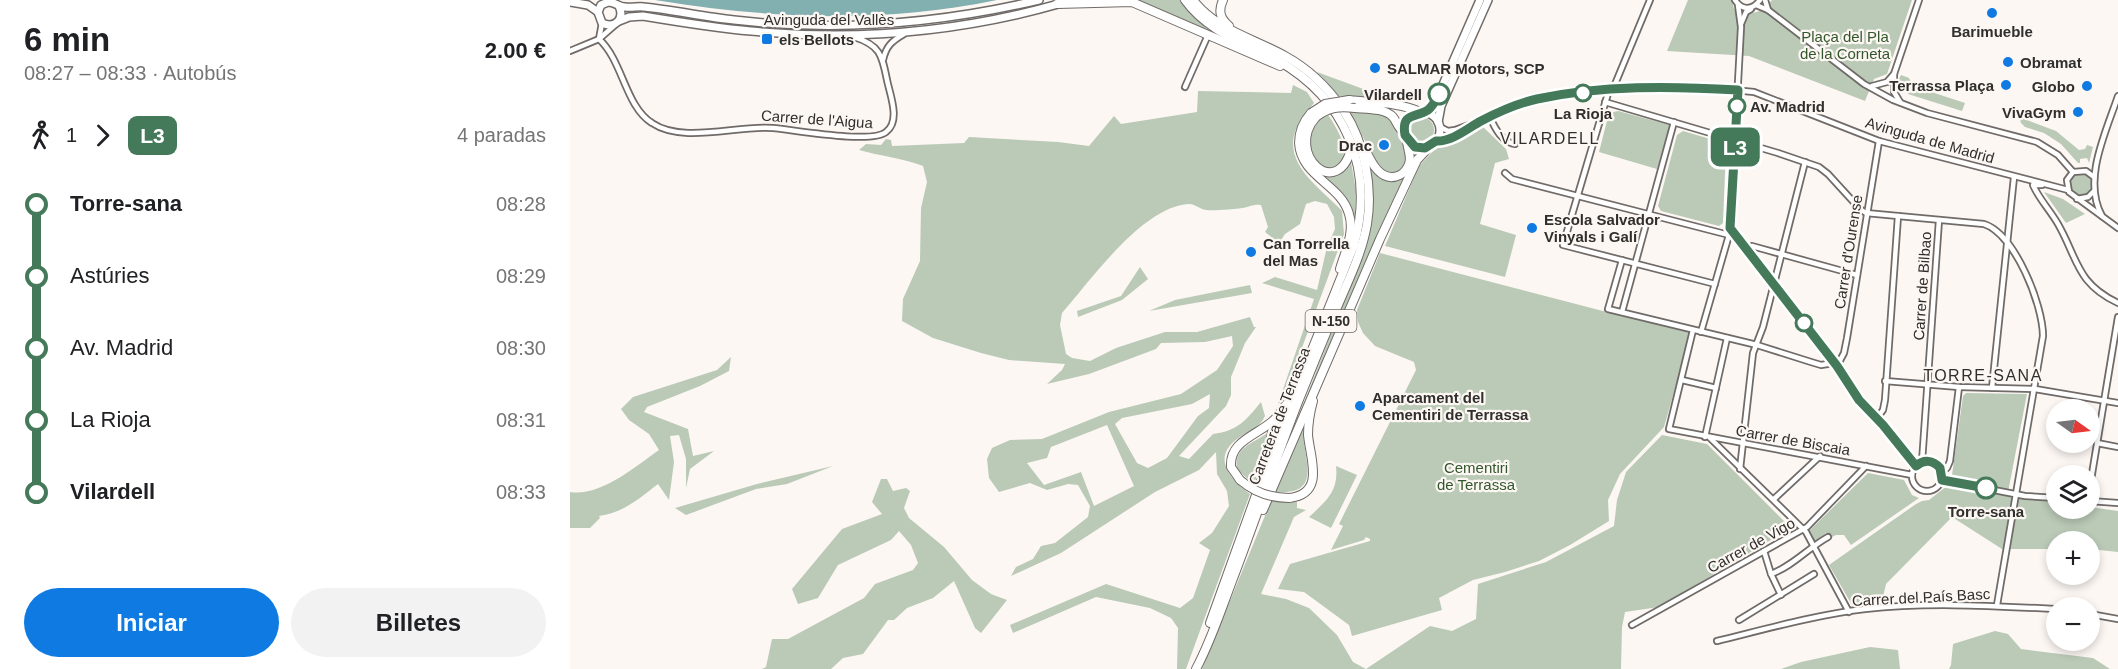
<!DOCTYPE html>
<html lang="es">
<meta charset="utf-8">
<style>
:root{--surface:#fff;--page:#f2f2f2;--text:#202124;--muted:#757577;--accent:#0e7ae2}
body{margin:0;font-family:Helvetica,sans-serif;background:var(--page);color:var(--text);height:100vh;display:flex;flex-direction:column;font-size:22px;white-space:nowrap}
*{box-sizing:border-box;margin:0}
p{font-size:20px;color:var(--muted)}
.icon{flex:none;width:33px;height:33px;fill:none;stroke:currentColor;stroke-width:2;stroke-linecap:round;stroke-linejoin:round}
.map{position:relative;flex:1;overflow:hidden}
.sheet{display:flex;flex-direction:column;background:var(--surface);width:570px}
.sheet>*{flex:none}
.badge{padding:0 12px;border-radius:9px;font-size:21px;line-height:39px}
.needle{width:39px;rotate:104deg}
.controls{position:absolute;left:1476px;top:399px;display:grid;gap:12px}
.controls a{display:grid;place-items:center;width:54px;height:54px;border-radius:50%;background:var(--surface);box-shadow:0 3px 9px #0003;font-size:30px}
.map>.badge{position:absolute;translate:-50% -50%;box-shadow:0 0 0 3px #fff}
.legs{display:flex;align-items:center;gap:9px;height:66px;padding:0 24px;font-size:20px}
.legs p{margin-inline-start:auto}
.summary{display:flex;align-items:center;justify-content:space-between;height:102px;padding:0 24px}
h1{font-size:33px;font-weight:700;line-height:45px}
.action{display:flex;gap:12px;margin-top:auto;padding:12px 24px}
.action a{flex:1;height:69px;border-radius:36px;background:var(--accent);color:#fff;font-size:24px;font-weight:700;line-height:69px;text-align:center}
.action a+a{background:var(--page);color:var(--text)}
ul{padding:0 24px;list-style:none}
li{display:flex;align-items:center;gap:21px;height:72px;font-size:22px}
li i{display:grid;place-items:center;width:9px;height:100%;margin:0 8px;background:currentColor}
li i::after{content:'';width:15px;height:15px;margin:-8px;border:4px solid;border-radius:50%;background:var(--surface)}
li p{margin-inline-start:auto}
li:first-child i{background:linear-gradient(#0000 50%,currentColor 0)}
li:last-child i{background:linear-gradient(currentColor 50%,#0000 0)}
main{display:flex;flex:1;min-height:0}
.map>svg:first-child{display:block}
.green{fill:#bacab7;fill-rule:evenodd}
.water{fill:#82afaf}
.lines{fill:none;stroke-linecap:round;stroke-linejoin:round}
.street-casing{stroke:#706b68;stroke-width:8}
.secondary-casing{stroke:#706b68;stroke-width:10}
.primary-casing{stroke:#706b68;stroke-width:10}
.street{stroke:#fff;stroke-width:4.5}
.secondary{stroke:#fff;stroke-width:7}
.primary{stroke:#fff;stroke-width:8}
.primary-bridge-casing{stroke:#706b68;stroke-width:10;stroke-linecap:butt}
.primary-bridge{stroke:#fff;stroke-width:8}
.line-1-casing{stroke:#fff;stroke-width:14}
.line-1{stroke:#447a5a;stroke-width:9}
.poi-dot{fill:#0e7ae2;stroke:#fcf7f3;stroke-width:2}
.stop-1-dot{fill:#fff;stroke:#447a5a;stroke-width:3}
.labels{text-anchor:middle;dominant-baseline:central;stroke-width:4.5;stroke-linejoin:round;paint-order:stroke}
.shield{fill:#fcf7f3;stroke:#6e6b68;stroke-width:1.5}
.shield-label{font-size:14px;font-weight:bold;fill:#312f2d}
.street-label{font-size:15px;fill:#312f2d;stroke:#fcf7f3}
.poi-label{font-size:15px;font-weight:bold;fill:#312f2d;stroke:#fcf7f3;text-anchor:start}
.park-label{font-size:15px;fill:#33572d;stroke:#fcf7f3}
.stop-label{font-size:15px;font-weight:bold;fill:#312f2d;stroke:#fcf7f3}
.neighbourhood-label{font-size:16px;letter-spacing:1.5px;fill:#312f2d;stroke:#fcf7f3}
</style>
<main>
<section class="sheet">
<div class="summary"><div><h1>6 min</h1><p>08:27 – 08:33 · Autobús</p></div><b>2.00 €</b></div>
<div class="legs"><svg class="icon" aria-label="walk" viewBox="0 0 24 24"><circle cx="13" cy="4" r="2"/><path d="M13 8l-2 6 4 7M11 14l-3 7M7 12l3-4h3l4 4"/></svg>1<svg class="icon" aria-label="forward" viewBox="0 0 24 24"><path d="M9 5l7 7-7 7"/></svg><b class="badge" style="background:#447a5a;color:#fff">L3</b><p>4 paradas</p></div>
<ul>
<li><i style="color:#447a5a"></i><b>Torre-sana</b><p>08:28</p></li>
<li><i style="color:#447a5a"></i><span>Astúries</span><p>08:29</p></li>
<li><i style="color:#447a5a"></i><span>Av. Madrid</span><p>08:30</p></li>
<li><i style="color:#447a5a"></i><span>La Rioja</span><p>08:31</p></li>
<li><i style="color:#447a5a"></i><b>Vilardell</b><p>08:33</p></li>
</ul>
<div class="action"><a>Iniciar</a><a>Billetes</a></div>
</section>
<div class="map">
<svg width="1548" height="669" viewBox="0 0 1548 669">
<rect width="100%" height="100%" fill="#fcf7f3"/>
<g class="green">
<path d="M568 0H610L618 11 637 29Z"/>
<path d="M1118 0H1162L1164 9C1184 15 1188 15 1202 0H1342L1317 74 1304 79 1295 101 1179 56 1097 51Z"/>
<path d="M747 72 837 105 769 96Z"/>
<path d="M1331 75 1339 78 1343 86 1395 103 1392 111 1338 94 1329 79Z"/>
<path d="M723 85 737 92 744 103C739 109 734 115 730 121 706 161 750 187 772 211L774 234 713 399 708 404 744 299 692 283 705 277 747 290 757 247 765 229 764 217 757 204 745 201 736 204 730 224 715 234 709 243 695 232 698 227 691 205C683 204 680 207 673 208 666 209 643 211 636 210 630 209 625 204 619 204 573 206 521 280 492 313L490 325 496 354 502 358 520 361 546 348 595 332H627L680 317 684 327H686L675 343 661 377V395L656 406 609 456 619 459 643 434C668 431 676 420 691 402L695 416C689 429 677 431 667 439 641 458 661 481 680 494L616 669H607L608 628 601 618 580 608 526 597 443 633 440 625 536 584 610 608 623 598 640 550 629 543 642 533 659 506 657 491 647 474 646 452 629 470 585 492 491 553 441 576 446 567 463 559 471 546 485 543 518 517 520 506 508 485 498 484 477 490 460 483 429 492 419 478 417 459 422 448 440 440 472 439 539 412 611 394 647 370 663 346 662 336 635 342 591 343 586 349 519 374 477 384 492 370 495 364 439 360 411 353 363 338 332 321 333 299 350 261 351 208 357 182 353 166C332 158 310 156 289 150L296 144 311 145 316 139 321 140 322 146 394 143 399 137 488 142 519 146 544 116 551 124 627 112 628 91 721 93ZM640 394 639 408 628 416 597 458 578 468 567 463 545 424 552 418 622 404ZM537 425 564 486 524 506 511 472 474 485 457 463 477 458 481 447Z"/>
<path d="M779 111 811 114 819 118C831 134 849 170 819 174L810 169Z"/>
<path d="M1048 111 1100 125 1087 169 1029 152 1039 113Z"/>
<path d="M757 113C766 127 778 145 774 162L761 169C730 161 736 130 757 113Z"/>
<circle cx="851" cy="130" r="13"/>
<path d="M1449 117 1486 131 1509 150 1515 149 1517 145 1523 147 1519 163 1517 158 1510 159V163H1508L1491 144 1474 133 1455 127 1451 123Z"/>
<path d="M913 127 936 149 939 159 925 163 910 224 946 235 935 277 815 246 849 166 866 148Z"/>
<path d="M1113 131 1147 141 1156 148 1153 223 1149 226 1091 211 1088 206 1107 135Z"/>
<path d="M781 162 786 190 785 218 775 199 747 172C762 179 772 174 781 162Z"/>
<path d="M801 169C813 181 820 179 836 174L816 223 793 269 713 455 795 249 803 207Z"/>
<circle cx="1511" cy="185" r="11"/>
<path d="M1474 192 1493 199 1515 214 1496 223Z"/>
<path d="M810 253 1052 316 1121 332 1094 427 1050 474 1038 500 1039 521 1000 545 969 561 935 572 903 580 869 598 872 610 782 636 779 625 734 592 708 589 720 564 800 541V539L796 537 794 540 761 550 773 526 769 524 846 370 844 362 805 346 793 333 788 322 787 310Z"/>
<path d="M570 267 578 279 552 300 508 317 507 311 551 296Z"/>
<path d="M680 285 682 293 579 311 605 300Z"/>
<path d="M161 357 159 371 130 386 77 407 74 412 118 429 123 456 144 451 120 469 116 488V459L109 435 100 436 104 462 99 500 88 484C70 498 53 513 29 516L30 518 20 528H0V492C30 497 65 467 89 450L79 434 59 420 51 409 63 397 147 370Z"/>
<path d="M1396 393 1457 394 1438 492 1486 501V508L1520 507 1548 511V552L1520 549V542H1486V549H1432L1382 517 1316 584 1312 601 1282 605 1259 565 1346 504 1352 501 1359 500 1382 482H1386L1382 475 1393 396Z"/>
<path d="M733 425C731 457 757 496 704 492Z"/>
<path d="M696 434 697 440 684 485 667 469C664 448 681 444 696 434Z"/>
<path d="M1092 435 1137 444 1221 528 1089 607 1055 612 1052 627 1051 669H632L701 501 727 502V508L736 510 724 517 691 594 716 599 739 608 767 635 783 662 796 669 860 626 882 631 906 619 908 584 976 562 1044 526 1047 500 1056 472Z"/>
<path d="M263 466 217 484 186 489 116 515 105 508 187 484Z"/>
<path d="M766 466 787 475 761 528 739 517C756 501 769 491 766 466Z"/>
<path d="M1298 473 1334 480 1342 495 1349 498 1281 545 1274 535H1266L1260 538 1256 533 1245 541 1243 540 1239 531Z"/>
<path d="M311 479H317L323 491 336 488 340 491 334 508 339 518 374 547 402 580 421 594 437 600 411 633 405 628 384 581 363 598 337 608 324 620H318L293 654 273 658 261 669H192L196 667 202 639H218L294 598 305 584 343 570 348 563 341 545 329 531 321 540 268 565 248 598 228 604 222 589 272 529 312 514 302 502Z"/>
<path d="M1425 631 1438 634 1451 649 1523 658 1540 669H1379L1381 665 1383 644Z"/>
<path d="M1300 647 1328 650 1330 669H1211L1231 662Z"/>
</g>
<path class="water" d="M85 0H427C311 24 202 19 85 0Z"/>
<g class="lines">
<g class="street-casing">
<g id="street">
<path d="M1165 0C1172 11 1183 10 1190 0"/>
<path d="M1195 0 1198 10"/>
<path d="M1186 5 1198 10 1294 84 1323 100 1357 113 1467 142 1488 155 1503 172"/>
<path d="M1171 24 1176 12 1181 9"/>
<path d="M29 39C53 61 55 106 82 123 113 144 167 125 203 128 225 130 302 144 316 132 331 121 320 95 317 80 312 55 310 45 284 37"/>
<path d="M29 39 32 23"/>
<path d="M0 51 29 39 45 25"/>
<path d="M313 60C316 46 322 41 334 34"/>
<path d="M1302 86 1317 82 1324 74"/>
<path d="M615 87 638 35"/>
<path d="M1043 89 1080 0"/>
<path d="M1039 90 993 245 1145 284"/>
<path d="M1035 102 1208 153 1249 167 1258 174 1290 209 1296 213 1414 224C1445 234 1473 305 1473 336L1427 605"/>
<path d="M1330 102 1324 92V74L1349 0"/>
<path d="M920 117C925 129 932 142 945 144"/>
<path d="M870 127 878 131 885 130C895 126 905 123 915 119 932 112 949 103 967 99 1035 84 1115 84 1184 92L1309 141 1498 190"/>
<path d="M866 141H872L907 124"/>
<path d="M935 173 942 179 1159 235 1131 332"/>
<path d="M1524 177 1516 171 1503 172 1497 180 1499 192 1548 228"/>
<path d="M1472 185H1463C1469 199 1480 210 1488 224 1508 259 1506 283 1548 303"/>
<path d="M1507 199 1518 197 1523 192"/>
<path d="M1532 216C1512 180 1536 132 1548 96"/>
<path d="M1160 228 1267 366 1289 400 1310 421 1346 466"/>
<path d="M1160 230 1171 27 1168 5"/>
<path d="M1178 250 1182 246 1287 275"/>
<path d="M1052 260 1038 309 1187 345 1241 362 1251 365 1264 363"/>
<path d="M1052 312 1104 122"/>
<path d="M1123 330 1099 429 1342 475"/>
<path d="M1267 366 1274 353 1277 338 1309 141"/>
<path d="M1112 380 1146 388"/>
<path d="M1315 381 1389 387 1465 389 1548 403"/>
<path d="M1422 388 1444 177"/>
<path d="M1307 418 1313 410 1315 400 1328 216"/>
<path d="M1135 437 1157 338"/>
<path d="M1140 438 1236 532 1279 612"/>
<path d="M1527 443 1548 447"/>
<circle cx="1357" cy="476" r="15"/>
<path d="M1352 462 1369 220"/>
<path d="M1170 469 1183 353 1193 327 1235 162"/>
<path d="M1372 472 1377 468 1380 461 1389 387"/>
<path d="M1372 480 1455 496 1486 498"/>
<path d="M1520 486 1548 317"/>
<path d="M1204 499 1250 456"/>
<path d="M1520 501 1548 503"/>
<path d="M1194 551 1201 574 1211 595"/>
<path d="M1201 574C1223 566 1238 548 1258 537"/>
<path d="M1520 614 1548 619"/>
<path d="M1169 620 1244 574"/>
<path d="M1062 625 1237 527 1296 466"/>
<path d="M1147 641C1196 629 1245 615 1295 609 1358 602 1423 606 1486 609"/>
</g>
</g>
<g class="secondary-casing">
<g id="secondary">
<path d="M0 2 18 5 28 12"/>
<path d="M49 6C55 19 45 29 32 23L28 12 31 5 38 2C45 2 49 7 55 7 62 8 68 6 74 7 104 10 134 17 164 20 267 32 368 24 469 0"/>
<path d="M49 21 59 17 73 16C109 22 145 28 181 31 285 41 391 32 492 3"/>
<path d="M853 112 861 107 868 96 910 0"/>
<circle cx="852" cy="130" r="18"/>
<path d="M868 122 871 106 918 0"/>
</g>
</g>
<g class="primary-casing">
<g id="primary">
<path d="M615 0C638 32 674 42 707 60 776 99 805 169 784 245L704 445 640 623"/>
<path d="M623 0C646 30 683 38 715 56 739 69 759 89 774 111 795 144 803 187 797 224 792 253 779 279 768 305 754 337 741 370 728 402 705 461 685 521 662 581 651 610 641 641 626 669"/>
<path d="M653 0C648 11 650 18 659 26"/>
<path d="M487 4 562 2 710 66"/>
<path d="M779 100C802 103 829 102 850 112"/>
<path d="M785 108C796 109 815 108 823 117 827 122 828 128 834 132"/>
<path d="M741 113C733 122 729 132 729 143 731 177 771 184 779 214 785 232 775 252 770 269"/>
<path d="M746 117C714 153 768 204 782 146"/>
<path d="M795 149C801 162 811 184 830 175 834 173 837 169 839 164 842 156 837 148 837 140"/>
<path d="M698 450 705 419"/>
<path d="M670 480 661 467C659 440 689 435 705 419 711 413 714 406 720 400"/>
<path d="M719 498C756 494 740 458 738 435 738 423 740 412 743 401"/>
<path d="M693 510 810 239 847 160 860 146"/>
</g>
</g>
<use href="#street" class="street"/>
<use href="#secondary" class="secondary"/>
<use href="#primary" class="primary"/>
<g class="primary-bridge-casing">
<g id="primary-bridge">
<path d="M741 113 755 104 779 100"/>
<path d="M746 117C758 107 770 106 785 108"/>
<path d="M670 480C684 492 700 498 719 498"/>
</g>
</g>
<use href="#primary-bridge" class="primary-bridge"/>
</g>
<g class="lines">
<g class="line-1-casing">
<path id="line-1" d="M869 94C866 100 863 106 858 110 846 118 831 112 835 135L845 147 855 148 866 141C882 142 898 128 911 121 928 112 949 103 967 99 1032 85 1102 86 1168 90L1160 228 1267 366 1289 400 1313 425 1346 466C1354 459 1363 460 1370 468L1372 480 1416 488"/>
</g>
<use href="#line-1" class="line-1"/>
</g>
<g class="poi-dot">
<circle cx="1422" cy="13" r="6"/>
<rect x="191" y="33" width="12" height="12" rx="3"/>
<circle cx="1438" cy="62" r="6"/>
<circle cx="805" cy="68" r="6"/>
<circle cx="1436" cy="85" r="6"/>
<circle cx="1517" cy="86" r="6"/>
<circle cx="1508" cy="112" r="6"/>
<circle cx="814" cy="145" r="6"/>
<circle cx="962" cy="228" r="6"/>
<circle cx="681" cy="252" r="6"/>
<circle cx="790" cy="406" r="6"/>
</g>
<g class="stop-1-dot">
<circle cx="1013" cy="93" r="8"/>
<circle cx="869" cy="94" r="10"/>
<circle cx="1167" cy="106" r="8"/>
<circle cx="1234" cy="323" r="8"/>
<circle cx="1416" cy="488" r="10"/>
</g>
<g class="labels">
<rect class="shield" x="735.5" y="310" width="51" height="22" rx="4.5"/>
<g class="shield-label">
<text x="761" y="321">N-150</text>
</g>
<g class="street-label">
<text x="259" y="19">Avinguda del Vallès</text>
<text transform="translate(247 119) rotate(4)">Carrer de l'Aigua</text>
<text transform="translate(1360 140) rotate(16)">Avinguda de Madrid</text>
<text transform="translate(1278 252) rotate(-81)">Carrer d'Ourense</text>
<text transform="translate(1352 286) rotate(-86)">Carrer de Bilbao</text>
<text transform="translate(709 416) rotate(-69)">Carretera de Terrassa</text>
<text transform="translate(1223 440) rotate(10)">Carrer de Biscaia</text>
<text transform="translate(1181 545) rotate(-29)">Carrer de Vigo</text>
<text transform="translate(1351 597) rotate(-3)">Carrer del País Basc</text>
</g>
<g class="poi-label">
<text x="1422" y="31" text-anchor="middle">Barimueble</text>
<text x="209" y="39">els Bellots</text>
<text x="1450" y="62">Obramat</text>
<text x="817" y="68">SALMAR Motors, SCP</text>
<text x="1424" y="85" text-anchor="end">Terrassa Plaça</text>
<text x="1505" y="86" text-anchor="end">Globo</text>
<text x="1496" y="112" text-anchor="end">VivaGym</text>
<text x="802" y="145" text-anchor="end">Drac</text>
<text x="974" y="219">Escola Salvador<tspan x="974" dy="17">Vinyals i Galí</tspan></text>
<text x="693" y="243">Can Torrella<tspan x="693" dy="17">del Mas</tspan></text>
<text x="802" y="397">Aparcament del<tspan x="802" dy="17">Cementiri de Terrassa</tspan></text>
</g>
<g class="park-label">
<text x="1275" y="36">Plaça del Pla<tspan x="1275" dy="17">de la Corneta</tspan></text>
<text x="906" y="467">Cementiri<tspan x="906" dy="17">de Terrassa</tspan></text>
</g>
<g class="stop-label">
<text x="852" y="94" text-anchor="end">Vilardell</text>
<text x="1180" y="106" text-anchor="start">Av. Madrid</text>
<text x="1013" y="113">La Rioja</text>
<text x="1416" y="511">Torre-sana</text>
</g>
<g class="neighbourhood-label">
<text x="980" y="138">VILARDELL</text>
<text x="1413" y="375">TORRE-SANA</text>
</g>
</g>
</svg>
<div class="controls">
<a><svg class="needle" viewBox="-14 -14 28 28"><path d="M0-13l5 13h-10z" fill="#e53935"/><path d="M0 13l5-13h-10z" fill="#757577"/></svg></a>
<a><svg class="icon" aria-label="layers" viewBox="0 0 24 24"><path d="M12 4l9 5-9 5-9-5zM3 14l9 5 9-5"/></svg></a>
<a>+</a>
<a>−</a>
</div>
<b class="badge" style="left:1165px;top:147px;background:#447a5a;color:#fff">L3</b>
</div>
</main>
